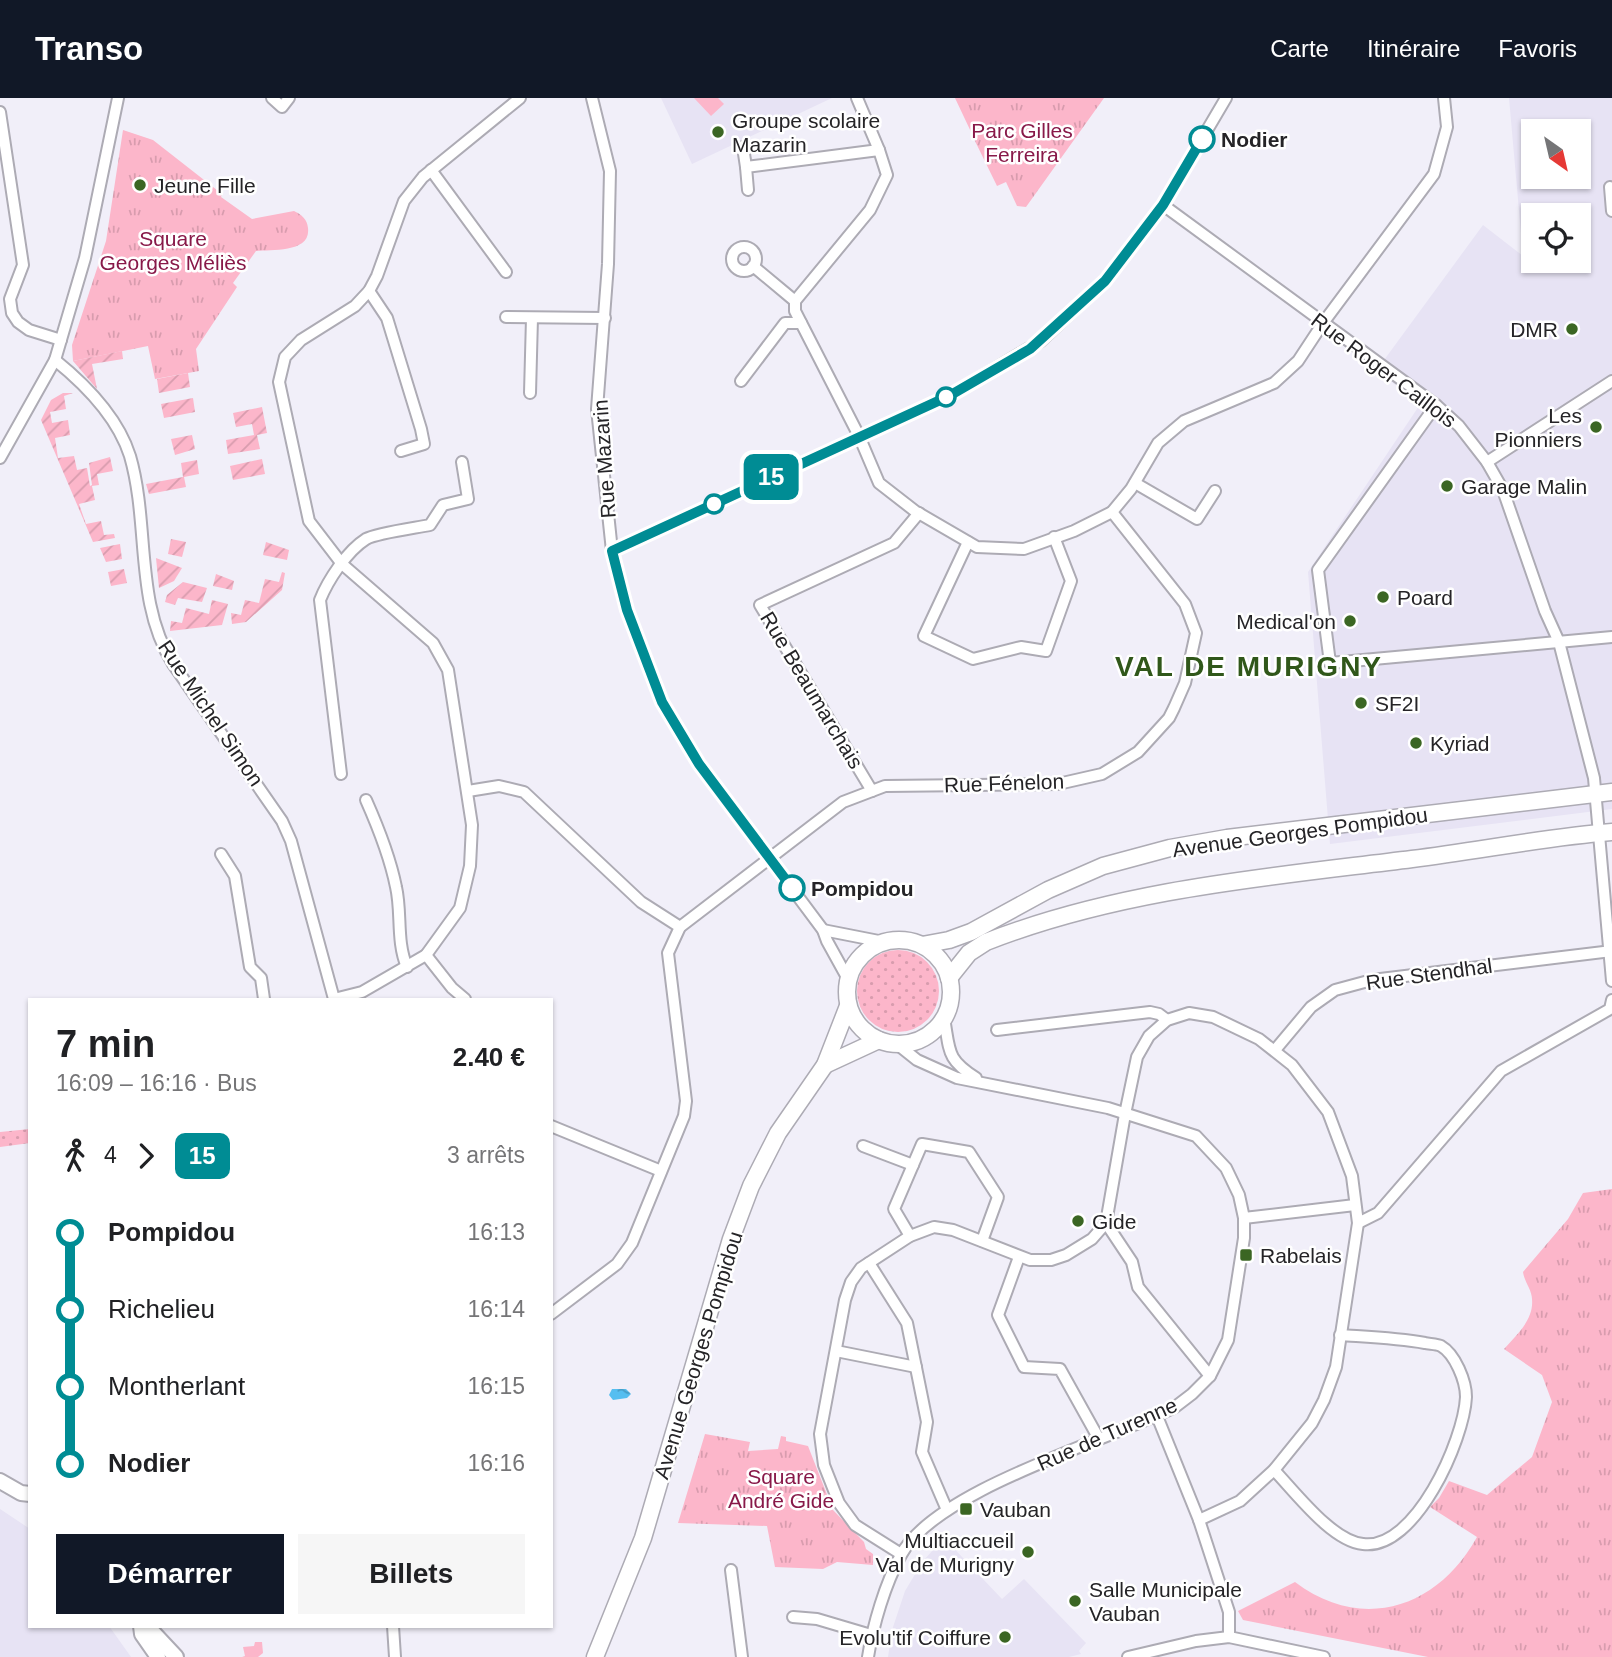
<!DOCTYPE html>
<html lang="fr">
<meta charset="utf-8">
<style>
:root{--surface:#fff;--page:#f6f6f6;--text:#202124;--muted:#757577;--accent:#111827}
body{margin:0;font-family:Helvetica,sans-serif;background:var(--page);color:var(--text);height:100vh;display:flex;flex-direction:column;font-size:26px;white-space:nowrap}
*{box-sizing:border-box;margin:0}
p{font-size:23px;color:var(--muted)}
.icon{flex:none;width:38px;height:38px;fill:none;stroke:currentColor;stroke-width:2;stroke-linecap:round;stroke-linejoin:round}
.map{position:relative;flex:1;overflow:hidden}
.side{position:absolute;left:28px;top:900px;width:525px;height:630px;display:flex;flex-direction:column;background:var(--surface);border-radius:0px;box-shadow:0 2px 5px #0004}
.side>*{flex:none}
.badge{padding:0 14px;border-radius:10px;font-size:24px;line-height:46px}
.needle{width:46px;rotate:146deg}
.buttons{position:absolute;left:1521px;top:21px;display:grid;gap:14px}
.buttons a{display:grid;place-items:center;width:70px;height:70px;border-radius:0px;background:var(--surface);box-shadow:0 2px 5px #0004;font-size:35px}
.map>.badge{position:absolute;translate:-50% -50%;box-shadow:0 0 0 4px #fff}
.legs{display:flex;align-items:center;gap:10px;height:77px;padding:0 28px;font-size:23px}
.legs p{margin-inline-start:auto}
.headline{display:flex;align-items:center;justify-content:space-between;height:119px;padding:0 28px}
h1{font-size:38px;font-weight:700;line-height:52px}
.primary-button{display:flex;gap:14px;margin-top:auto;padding:14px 28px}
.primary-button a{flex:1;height:80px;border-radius:0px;background:var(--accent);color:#fff;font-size:28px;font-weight:700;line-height:80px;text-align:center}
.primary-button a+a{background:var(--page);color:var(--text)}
ul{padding:0 28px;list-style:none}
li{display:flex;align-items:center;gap:24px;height:77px;font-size:26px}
li i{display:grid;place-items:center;width:10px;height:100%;margin:0 9px;background:currentColor}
li i::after{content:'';width:18px;height:18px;margin:-9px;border:5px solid;border-radius:50%;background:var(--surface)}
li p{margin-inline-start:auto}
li:first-child i{background:linear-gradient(#0000 50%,currentColor 0)}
li:last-child i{background:linear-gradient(currentColor 50%,#0000 0)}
header{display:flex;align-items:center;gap:42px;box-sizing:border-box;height:98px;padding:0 35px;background:var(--accent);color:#fff}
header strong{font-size:33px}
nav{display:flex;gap:38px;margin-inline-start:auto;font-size:24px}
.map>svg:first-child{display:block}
.built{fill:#e7e3f4;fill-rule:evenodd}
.grass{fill:url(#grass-dots)}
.park{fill:url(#park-tufts)}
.garden{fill:url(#garden-furrows)}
.pitch{fill:#fcb6ca}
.water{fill:url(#water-ripples)}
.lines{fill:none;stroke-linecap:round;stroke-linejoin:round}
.minor-casing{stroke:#adabb4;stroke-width:14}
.tertiary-casing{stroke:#adabb4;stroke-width:18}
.secondary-casing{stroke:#adabb4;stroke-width:19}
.minor{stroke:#fff;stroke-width:10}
.tertiary{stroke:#fff;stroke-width:14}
.secondary{stroke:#fff;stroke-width:16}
.line-1-casing{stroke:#fff;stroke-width:16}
.line-1{stroke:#008c94;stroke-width:10}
.poi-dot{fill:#3b6623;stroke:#fff;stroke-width:2.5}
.stop-1-dot{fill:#fff;stroke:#008c94;stroke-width:3.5}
.labels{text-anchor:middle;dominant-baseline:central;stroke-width:5;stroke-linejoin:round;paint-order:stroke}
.poi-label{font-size:21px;fill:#252427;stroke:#fff;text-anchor:start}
.park-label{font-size:21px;fill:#881949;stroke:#fff}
.stop-label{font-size:21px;font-weight:bold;fill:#252427;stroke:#fff;text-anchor:start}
.street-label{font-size:21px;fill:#252427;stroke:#fff}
.district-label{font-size:28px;font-weight:bold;letter-spacing:2px;fill:#30571a;stroke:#fff}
</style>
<header>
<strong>Transo</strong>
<nav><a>Carte</a><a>Itinéraire</a><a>Favoris</a></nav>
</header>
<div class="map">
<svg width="1612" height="1559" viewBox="0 0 1612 1559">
<defs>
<pattern id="grass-dots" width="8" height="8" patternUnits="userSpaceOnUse" patternTransform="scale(1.75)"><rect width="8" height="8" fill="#fcb6ca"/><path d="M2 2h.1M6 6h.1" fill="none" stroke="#d89cae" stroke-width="1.8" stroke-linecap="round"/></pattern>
<pattern id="park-tufts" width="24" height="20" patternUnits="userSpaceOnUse" patternTransform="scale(1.75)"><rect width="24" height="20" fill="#fcb6ca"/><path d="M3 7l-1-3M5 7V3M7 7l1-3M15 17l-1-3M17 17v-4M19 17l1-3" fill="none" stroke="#d89cae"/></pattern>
<pattern id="garden-furrows" width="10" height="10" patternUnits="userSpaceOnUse" patternTransform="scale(1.75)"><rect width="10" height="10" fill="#fcb6ca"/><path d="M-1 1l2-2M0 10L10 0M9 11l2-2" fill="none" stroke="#d89cae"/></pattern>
<pattern id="water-ripples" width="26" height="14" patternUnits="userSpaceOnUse" patternTransform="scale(1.75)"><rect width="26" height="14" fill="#56bef0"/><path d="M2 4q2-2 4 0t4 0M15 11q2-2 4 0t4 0" fill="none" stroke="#479ac2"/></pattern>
</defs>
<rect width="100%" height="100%" fill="#f1eff9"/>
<g class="built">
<path d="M661 0H832L692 66Z"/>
<path d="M1509 0H1612V711L1330 746 1308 474 1421 305 1376 273 1483 127 1523 158ZM1533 33H1578V79H1533ZM1533 117H1578V163H1533Z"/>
<path d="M0 1411 30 1431V1528H109L131 1559H0Z"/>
<path d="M944 1440 1002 1501 1024 1481 1086 1545 1079 1553 1081 1556 1069 1559H888L892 1532 905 1493 923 1463Z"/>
</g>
<g class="grass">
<circle cx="898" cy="893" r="41"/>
<path d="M30 1031V1045L0 1049V1034Z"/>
</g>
<g class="park">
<path d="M955 0H1104L1026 109 1017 108 1006 84 997 88 974 41 976 38 972 36Z"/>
<path d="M123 32 153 42 222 96 221 99 252 121 294 113C302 117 307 121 308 130 311 155 272 151 256 153L233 185 237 189 196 251 199 273 155 281 148 248 73 263 72 247 106 143Z"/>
<path d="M1612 1091V1559H1428L1243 1522 1238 1513 1295 1484C1362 1535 1438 1510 1477 1439L1430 1409 1439 1400 1449 1383 1487 1397 1532 1359 1552 1304 1542 1277 1504 1251C1517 1236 1534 1222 1532 1201 1532 1192 1524 1183 1523 1174L1568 1121 1583 1095Z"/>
<path d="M705 1336 750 1344 748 1353 778 1351 781 1338 786 1339V1343L808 1348 833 1412 864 1444 866 1451 873 1456V1467L837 1464 823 1471 775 1469 767 1428 678 1425Z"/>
</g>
<g class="garden">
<path d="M122 253 123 261 92 266 97 291 73 263Z"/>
<path d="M188 275 190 289 159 295 157 281Z"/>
<path d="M63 295H73L64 298 66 311 50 314 52 325 68 322 70 337 55 340 58 360 74 358 77 372 87 370 90 388 92 387 89 365 110 359 113 373 97 376 99 387 92 388 95 402 79 406 86 426 101 423 104 437 114 436 115 440 93 444 41 322 51 302Z"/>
<path d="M193 300 195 314 164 320 161 306Z"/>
<path d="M262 309 267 335 257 337 260 351 228 356 226 342 254 337 252 326 236 329 233 315Z"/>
<path d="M192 337 195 351 175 357 171 341Z"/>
<path d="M262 361 265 376 233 382 230 368Z"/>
<path d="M197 362 199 376 184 379 186 389 149 396 146 386 183 379 181 365Z"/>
<path d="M171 441 186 444 182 459 168 456Z"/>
<path d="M266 444 289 452 287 462 263 457Z"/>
<path d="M120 446 122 461 106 464 100 450Z"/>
<path d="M156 460 182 470 174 483 159 490Z"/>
<path d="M124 471 127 485 111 488 108 474Z"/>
<path d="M282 474 285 475 282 492 246 524 232 526 231 515 241 517 245 502 259 505 265 481 279 484Z"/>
<path d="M216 476 234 483 232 492 213 488Z"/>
<path d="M183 484 207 490 202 504 178 500 175 507 165 504 167 497Z"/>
<path d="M212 502 228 506 222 527 170 533 171 523 182 525 186 510 209 516Z"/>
</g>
<g class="pitch">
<path d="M694 0H718L724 6 711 18Z"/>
<path d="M255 1544H262L263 1555 258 1559H242L245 1558 243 1549 254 1548Z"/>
</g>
<path class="water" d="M612 1291H626L631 1296 627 1300 613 1302 609 1297Z"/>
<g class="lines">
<g class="minor-casing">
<g id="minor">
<path d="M272 0 282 9 289 0"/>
<path d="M592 0 610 73 608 166 597 311 612 453 627 512 662 604 699 666 823 832 827 843 848 881"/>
<path d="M857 0 879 52 887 77 870 112 795 203V213L859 338 879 385 915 413 977 449 1024 451 1074 433 1112 414 1131 391 1158 345 1184 323 1274 285 1298 263 1323 225 1434 76 1447 29 1444 0"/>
<path d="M0 14 23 167 10 201 12 215 18 224 29 232 61 242"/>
<path d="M743 49 746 69"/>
<path d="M431 72 506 174"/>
<path d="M1610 89 1612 113"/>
<path d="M748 92 746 69 879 52"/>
<path d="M1163 107 1436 307 1459 328 1487 364 1503 392 1545 513 1559 544 1594 680 1612 883"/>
<circle cx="744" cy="161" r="12"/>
<path d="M753 168 795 203"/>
<path d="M369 193 387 220 421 331 424 346 401 353"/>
<path d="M506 219 605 220"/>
<path d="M55 262C86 287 118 320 130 358 150 427 134 504 173 566L282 723 291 743 334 901"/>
<path d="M741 283 785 225H801"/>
<path d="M530 295 532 220"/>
<path d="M1436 307 1318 472 1330 565 1612 539"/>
<path d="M0 360 55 262 85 160 118 0"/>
<path d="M1487 364 1612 283"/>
<path d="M1135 385 1197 421 1215 393"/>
<path d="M968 444 924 538 973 561 1021 549 1046 553 1071 483 1054 439"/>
<path d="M612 453 949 298 1041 243 1105 183 1163 107 1226 0"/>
<path d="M341 676 320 502C328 482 347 453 366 441 377 435 415 430 430 427L443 407 468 401 462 364"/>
<path d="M468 693 499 688 524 694 641 804 680 829"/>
<path d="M872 693 760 507 894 445 919 415"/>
<path d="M366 702C378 729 390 759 396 789 402 815 396 843 407 869"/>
<path d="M221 756 235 778 250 869 261 880 264 901"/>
<path d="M823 832 884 844"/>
<path d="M426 857 452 890 465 901"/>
<path d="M334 901 362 894 426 857 460 810 470 768 472 727 448 572 433 545 342 466 309 423 279 284 285 259 301 242 355 208 369 193 377 178 404 103 423 79 520 0"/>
<path d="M944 920C950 953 946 961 976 980"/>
<path d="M997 932 1150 914 1159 916 1167 922"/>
<path d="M1275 952 1311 909 1335 892 1372 882 1612 853"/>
<path d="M551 1028 661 1073"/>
<path d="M863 1048 913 1067"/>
<path d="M1244 1120 1355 1107"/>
<path d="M1106 1125 1132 1164 1138 1189 1210 1278"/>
<path d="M1358 1125 1378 1115 1501 973 1610 911 1612 902"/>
<path d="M910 1138 894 1111 922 1046 969 1054 998 1099 982 1143"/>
<path d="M1019 1159 998 1217 1024 1269 1060 1271 1099 1341"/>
<path d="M869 1165 907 1225 927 1324 922 1354 947 1412"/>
<path d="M551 1216 617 1166 632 1145 684 1018 686 1003 668 855 680 829 843 704 885 688 1058 686 1102 676 1138 654 1169 620 1174 610 1185 585 1196 535 1185 506 1112 414"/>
<path d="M836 1253 916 1269"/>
<path d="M1157 1318 1199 1422 1229 1514V1539"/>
<path d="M1274 1372C1296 1395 1332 1443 1363 1446 1415 1453 1464 1342 1466 1299 1466 1283 1455 1256 1441 1248 1437 1246 1429 1246 1425 1245 1397 1240 1369 1239 1340 1237"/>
<path d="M901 1456 855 1427 839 1405 824 1367 820 1336 845 1202 851 1184 861 1170 910 1138 934 1129 953 1132 1030 1162H1051L1066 1157 1092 1141 1106 1125 1125 1016 1137 959 1149 938 1167 922 1189 915 1213 919 1259 941 1292 967 1328 1014 1352 1078 1358 1125 1336 1269 1324 1302 1312 1325 1274 1372 1240 1403 1199 1422"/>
<path d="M731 1472 742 1559"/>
<path d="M793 1519 817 1521 871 1537"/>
<path d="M393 1528 395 1559"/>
<path d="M868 1559C873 1527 885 1486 901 1457 935 1392 1107 1343 1175 1309L1192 1296 1210 1278 1228 1242 1244 1140V1120L1239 1097 1226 1070 1196 1038 1108 1010 957 980 917 962 897 946"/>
<path d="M1128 1559 1196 1543 1229 1539 1324 1559"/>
</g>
</g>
<g class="tertiary-casing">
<g id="tertiary">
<path d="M0 1383 21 1395 30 1396"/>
<path d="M141 1528 142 1536 158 1559"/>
<path d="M147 1528 176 1559"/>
</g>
</g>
<g class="secondary-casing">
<g id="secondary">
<circle cx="899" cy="894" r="52"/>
<path d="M922 847 949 842 971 834 1048 792 1103 768 1170 750 1227 740 1612 694"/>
<path d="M949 880 969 855 986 844C1121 791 1269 779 1412 761 1479 753 1545 739 1612 734"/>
<path d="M825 967 879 942"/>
<path d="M595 1559 643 1440 731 1141 751 1088 778 1035 825 967 848 908"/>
</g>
</g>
<use href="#minor" class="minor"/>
<use href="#tertiary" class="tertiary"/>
<use href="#secondary" class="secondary"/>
</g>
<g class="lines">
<g class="line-1-casing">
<path id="line-1" d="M792 790 699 666 662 604 627 512 612 453 949 298 1030 251 1105 183 1163 107 1202 41"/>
</g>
<use href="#line-1" class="line-1"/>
</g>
<g class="poi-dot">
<circle cx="718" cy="34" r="7"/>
<circle cx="140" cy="87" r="7"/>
<circle cx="1572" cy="231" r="7"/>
<circle cx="1596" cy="329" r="7"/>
<circle cx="1447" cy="388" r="7"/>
<circle cx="1383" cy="499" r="7"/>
<circle cx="1350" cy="523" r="7"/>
<circle cx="1361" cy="605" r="7"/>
<circle cx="1416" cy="645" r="7"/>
<circle cx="1078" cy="1123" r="7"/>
<rect x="1239" y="1150" width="14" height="14" rx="3.5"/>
<rect x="959" y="1404" width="14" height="14" rx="3.5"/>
<circle cx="1028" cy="1454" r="7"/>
<circle cx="1075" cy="1503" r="7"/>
<circle cx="1005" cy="1539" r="7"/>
</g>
<g class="stop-1-dot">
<circle cx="1202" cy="41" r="12"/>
<circle cx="946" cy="299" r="9"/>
<circle cx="714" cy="406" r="9"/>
<circle cx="792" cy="790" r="12"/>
</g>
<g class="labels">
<g class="poi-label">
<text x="732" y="22">Groupe scolaire<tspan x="732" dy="24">Mazarin</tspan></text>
<text x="154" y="87">Jeune Fille</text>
<text x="1558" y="231" text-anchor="end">DMR</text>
<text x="1582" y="317" text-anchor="end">Les<tspan x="1582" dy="24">Pionniers</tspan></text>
<text x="1461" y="388">Garage Malin</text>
<text x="1397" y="499">Poard</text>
<text x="1336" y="523" text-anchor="end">Medical'on</text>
<text x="1375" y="605">SF2I</text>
<text x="1430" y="645">Kyriad</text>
<text x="1092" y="1123">Gide</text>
<text x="1260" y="1157">Rabelais</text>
<text x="980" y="1411">Vauban</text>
<text x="1014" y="1442" text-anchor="end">Multiaccueil<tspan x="1014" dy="24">Val de Murigny</tspan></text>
<text x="1089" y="1491">Salle Municipale<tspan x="1089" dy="24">Vauban</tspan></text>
<text x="991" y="1539" text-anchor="end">Evolu'tif Coiffure</text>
</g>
<g class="park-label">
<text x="1022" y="32">Parc Gilles<tspan x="1022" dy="24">Ferreira</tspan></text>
<text x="173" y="140">Square<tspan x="173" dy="24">Georges Méliès</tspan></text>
<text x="781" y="1378">Square<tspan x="781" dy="24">André Gide</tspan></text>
</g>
<g class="stop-label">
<text x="1221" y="41">Nodier</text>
<text x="811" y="790">Pompidou</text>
</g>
<g class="street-label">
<text transform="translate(1384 272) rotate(37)">Rue Roger Caillois</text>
<text transform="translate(604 361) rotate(-94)">Rue Mazarin</text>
<text transform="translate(812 592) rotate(59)">Rue Beaumarchais</text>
<text transform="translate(211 615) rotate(56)">Rue Michel Simon</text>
<text transform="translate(1004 685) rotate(-2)">Rue Fénelon</text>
<text transform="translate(1300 734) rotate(-8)">Avenue Georges Pompidou</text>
<text transform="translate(1429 876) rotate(-8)">Rue Stendhal</text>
<text transform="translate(698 1257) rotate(-73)">Avenue Georges Pompidou</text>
<text transform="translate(1107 1336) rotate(-24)">Rue de Turenne</text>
</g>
<g class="district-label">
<text x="1249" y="568">VAL DE MURIGNY</text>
</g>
</g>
</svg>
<div class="buttons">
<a><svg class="needle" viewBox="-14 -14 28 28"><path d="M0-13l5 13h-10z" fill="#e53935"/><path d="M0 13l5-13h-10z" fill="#757577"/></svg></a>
<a><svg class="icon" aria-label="locate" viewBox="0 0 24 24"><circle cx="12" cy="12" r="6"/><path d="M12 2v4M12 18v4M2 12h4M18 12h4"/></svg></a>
</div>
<b class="badge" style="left:771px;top:379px;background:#008c94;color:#fff">15</b>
<section class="side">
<div class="headline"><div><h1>7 min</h1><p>16:09 – 16:16 · Bus</p></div><b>2.40 €</b></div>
<div class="legs"><svg class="icon" aria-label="walk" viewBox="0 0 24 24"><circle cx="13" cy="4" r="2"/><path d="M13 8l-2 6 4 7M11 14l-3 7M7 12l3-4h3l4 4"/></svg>4<svg class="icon" aria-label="forward" viewBox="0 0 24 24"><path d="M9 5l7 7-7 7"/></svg><b class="badge" style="background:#008c94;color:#fff">15</b><p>3 arrêts</p></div>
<ul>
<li><i style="color:#008c94"></i><b>Pompidou</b><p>16:13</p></li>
<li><i style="color:#008c94"></i><span>Richelieu</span><p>16:14</p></li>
<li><i style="color:#008c94"></i><span>Montherlant</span><p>16:15</p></li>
<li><i style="color:#008c94"></i><b>Nodier</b><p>16:16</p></li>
</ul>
<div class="primary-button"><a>Démarrer</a><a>Billets</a></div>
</section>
</div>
